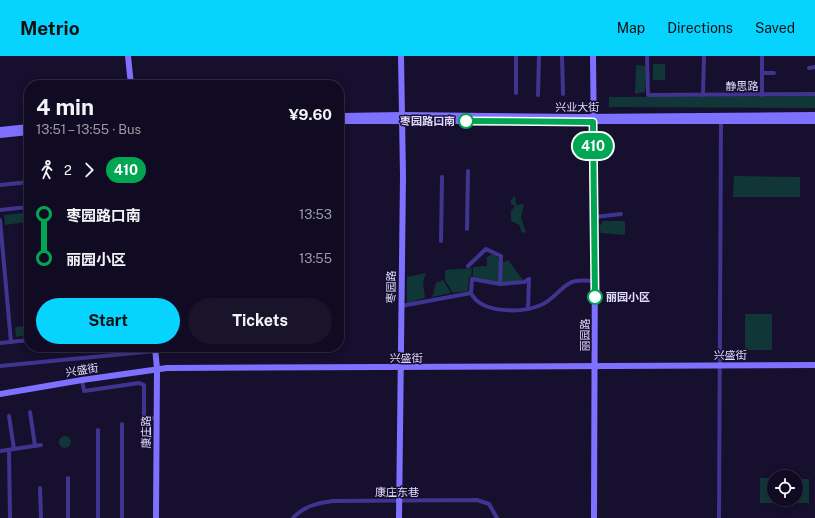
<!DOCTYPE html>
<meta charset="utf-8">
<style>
:root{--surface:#100b22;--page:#19142a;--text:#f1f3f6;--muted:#9c9ba5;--line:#302b40;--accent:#06d4ff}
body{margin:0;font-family:"Public Sans","Noto Sans SC",sans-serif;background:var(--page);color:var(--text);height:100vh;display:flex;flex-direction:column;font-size:15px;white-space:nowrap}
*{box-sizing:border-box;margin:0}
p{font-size:13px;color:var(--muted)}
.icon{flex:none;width:22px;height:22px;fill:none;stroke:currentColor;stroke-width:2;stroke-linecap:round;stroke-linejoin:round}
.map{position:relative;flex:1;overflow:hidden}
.sheet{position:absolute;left:24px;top:24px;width:320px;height:272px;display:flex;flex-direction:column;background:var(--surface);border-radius:16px;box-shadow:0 2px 10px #0003,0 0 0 1px var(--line)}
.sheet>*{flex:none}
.badge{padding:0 8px;border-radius:13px;font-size:14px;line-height:26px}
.buttons{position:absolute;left:767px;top:414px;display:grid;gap:8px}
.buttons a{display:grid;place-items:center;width:36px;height:36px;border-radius:50%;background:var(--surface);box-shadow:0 2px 10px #0003,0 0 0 1px var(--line);font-size:20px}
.map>.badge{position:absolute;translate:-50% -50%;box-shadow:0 0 0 2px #fff}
.legs{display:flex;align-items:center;gap:6px;height:44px;padding:0 12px;font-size:13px}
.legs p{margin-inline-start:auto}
.overview{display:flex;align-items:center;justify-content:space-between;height:68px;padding:0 12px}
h1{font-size:22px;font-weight:700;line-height:30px}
.cta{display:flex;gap:8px;margin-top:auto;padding:8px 12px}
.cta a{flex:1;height:46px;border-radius:24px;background:var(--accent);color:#111;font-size:16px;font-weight:700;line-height:46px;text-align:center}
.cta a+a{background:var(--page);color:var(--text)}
ul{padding:0 12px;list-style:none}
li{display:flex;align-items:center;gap:14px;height:44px;font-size:15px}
li i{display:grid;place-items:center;width:6px;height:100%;margin:0 5px;background:currentColor}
li i::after{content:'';width:10px;height:10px;margin:-5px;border:3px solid;border-radius:50%;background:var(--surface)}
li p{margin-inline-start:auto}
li:first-child i{background:linear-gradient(#0000 50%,currentColor 0)}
li:last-child i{background:linear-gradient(currentColor 50%,#0000 0)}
header{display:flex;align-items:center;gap:24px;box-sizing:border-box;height:56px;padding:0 20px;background:var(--accent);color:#111}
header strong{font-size:19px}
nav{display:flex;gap:22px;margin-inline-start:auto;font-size:14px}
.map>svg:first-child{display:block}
.green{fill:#113637}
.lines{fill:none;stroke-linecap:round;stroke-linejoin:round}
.street{stroke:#3f3590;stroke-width:4}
.secondary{stroke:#7f71ff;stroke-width:6}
.line-1-casing{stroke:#fff;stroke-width:9}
.line-1{stroke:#00a651;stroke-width:6}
.stop-1-dot{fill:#fff;stroke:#00a651;stroke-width:2}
.labels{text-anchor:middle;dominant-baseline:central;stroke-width:3;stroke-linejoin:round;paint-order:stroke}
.street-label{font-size:11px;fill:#e1daff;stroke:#160f2d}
.stop-label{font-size:11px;font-weight:bold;fill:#e1daff;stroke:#160f2d;text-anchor:end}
</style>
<header>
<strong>Metrio</strong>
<nav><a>Map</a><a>Directions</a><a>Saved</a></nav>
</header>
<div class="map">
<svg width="815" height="462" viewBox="0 0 815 462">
<rect width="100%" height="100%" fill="#160f2d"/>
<g class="green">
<rect x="653" y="8" width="12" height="16"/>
<path d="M636 9 646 10 645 36 635 38Z"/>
<path d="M815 40V52L609 51V41Z"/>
<path d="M734 120 800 121V141H733Z"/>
<path d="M515 140 516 149 524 148 521 162 526 176 522 177 519 169 511 165V155L515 150 511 148V144Z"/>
<path d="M25 157V166L5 169 4 159Z"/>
<path d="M603 165H625V179L601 177 599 170Z"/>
<path d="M492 198 499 202V227L473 222V211L487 210V201Z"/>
<path d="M508 204 523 224 502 227V207Z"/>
<path d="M472 212 471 221H469L468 235 453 237 445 224V214Z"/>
<path d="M426 217 423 226 425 242 407 247V221Z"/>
<path d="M443 224 451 237 432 241 436 227Z"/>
<rect x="745" y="258" width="27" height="36"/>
<path d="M29 270V279L16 281 15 271Z"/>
<circle cx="65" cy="386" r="6"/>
<path d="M760 422H774V443H796V423H809V447H760Z"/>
</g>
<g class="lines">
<g class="street">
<path d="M562 0 563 38"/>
<path d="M647 0 648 39 815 38"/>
<path d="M762 0V39"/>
<path d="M809 12 815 11"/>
<path d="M762 17H774"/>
<path d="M516 37V0"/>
<path d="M538 39 539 0"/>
<path d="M703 39 704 0"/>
<path d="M0 129 29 126"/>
<path d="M0 154 28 151 29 153"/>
<path d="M595 161 621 158"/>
<path d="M0 164 11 286"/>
<path d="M467 173 468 115"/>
<path d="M441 185 442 121"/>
<path d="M468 210 486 193 501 200 500 228 524 226 529 223"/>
<path d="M471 237 472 223 500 228"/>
<path d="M401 250 471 237C481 258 522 257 541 249 553 244 560 232 570 227 576 223 588 225 595 225"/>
<path d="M528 253 529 223"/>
<path d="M0 287 29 284"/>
<path d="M0 310 155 295"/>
<path d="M82 324 84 335 139 327 144 329V362H156"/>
<path d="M30 356 35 390"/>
<path d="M9 360 14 393"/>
<path d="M122 368V462"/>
<path d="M98 374V462"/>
<path d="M9 394 10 462"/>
<path d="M0 395 41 389"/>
<path d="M68 422V462"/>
<path d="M40 432 41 462"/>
<path d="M293 462C304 450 317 447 333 445L477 444 489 448 497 462"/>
<path d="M719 462 721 65"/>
</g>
<g class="secondary">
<path d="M128 0 131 29"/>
<path d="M593 0 595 181 594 462"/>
<path d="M339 60 402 59 580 61 815 59"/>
<path d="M339 65H815"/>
<path d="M0 74 29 71"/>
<path d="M0 79 29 76"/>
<path d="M155 291 157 313 156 462"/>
<path d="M0 338 82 324 167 312 815 309"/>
<path d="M399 462 403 120 401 0"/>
</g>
</g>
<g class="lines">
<g class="line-1-casing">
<path id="line-1" d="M466 65 593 66 595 241"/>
</g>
<use href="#line-1" class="line-1"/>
</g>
<g class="stop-1-dot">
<circle cx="466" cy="65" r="7"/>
<circle cx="595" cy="241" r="7"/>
</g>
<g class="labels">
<g class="street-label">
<text x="742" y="30">静思路</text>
<text x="577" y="51">兴业大街</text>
<text transform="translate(391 231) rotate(-89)">枣园路</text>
<text transform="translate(585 279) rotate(-90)">丽园路</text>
<text x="730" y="299">兴盛街</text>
<text x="406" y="302">兴盛街</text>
<text transform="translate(82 314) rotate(-9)">兴盛街</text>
<text transform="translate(146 376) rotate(-90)">康庄路</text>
<text x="397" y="436">康庄东巷</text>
</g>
<g class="stop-label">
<text x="455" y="65">枣园路口南</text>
<text x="606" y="241" text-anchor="start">丽园小区</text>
</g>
</g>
</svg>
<div class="buttons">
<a><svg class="icon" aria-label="locate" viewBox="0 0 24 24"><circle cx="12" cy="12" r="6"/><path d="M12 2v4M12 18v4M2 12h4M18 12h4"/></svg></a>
</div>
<b class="badge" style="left:593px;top:90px;background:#00a651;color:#fff">410</b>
<section class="sheet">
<div class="overview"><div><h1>4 min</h1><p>13:51 – 13:55 · Bus</p></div><b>¥9.60</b></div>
<div class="legs"><svg class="icon" aria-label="walk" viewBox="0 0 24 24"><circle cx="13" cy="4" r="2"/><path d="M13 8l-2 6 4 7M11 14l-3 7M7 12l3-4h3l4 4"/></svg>2<svg class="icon" aria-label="forward" viewBox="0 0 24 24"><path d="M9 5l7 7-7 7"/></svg><b class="badge" style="background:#00a651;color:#fff">410</b></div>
<ul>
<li><i style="color:#00a651"></i><b>枣园路口南</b><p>13:53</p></li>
<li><i style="color:#00a651"></i><b>丽园小区</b><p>13:55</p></li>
</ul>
<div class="cta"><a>Start</a><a>Tickets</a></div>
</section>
</div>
